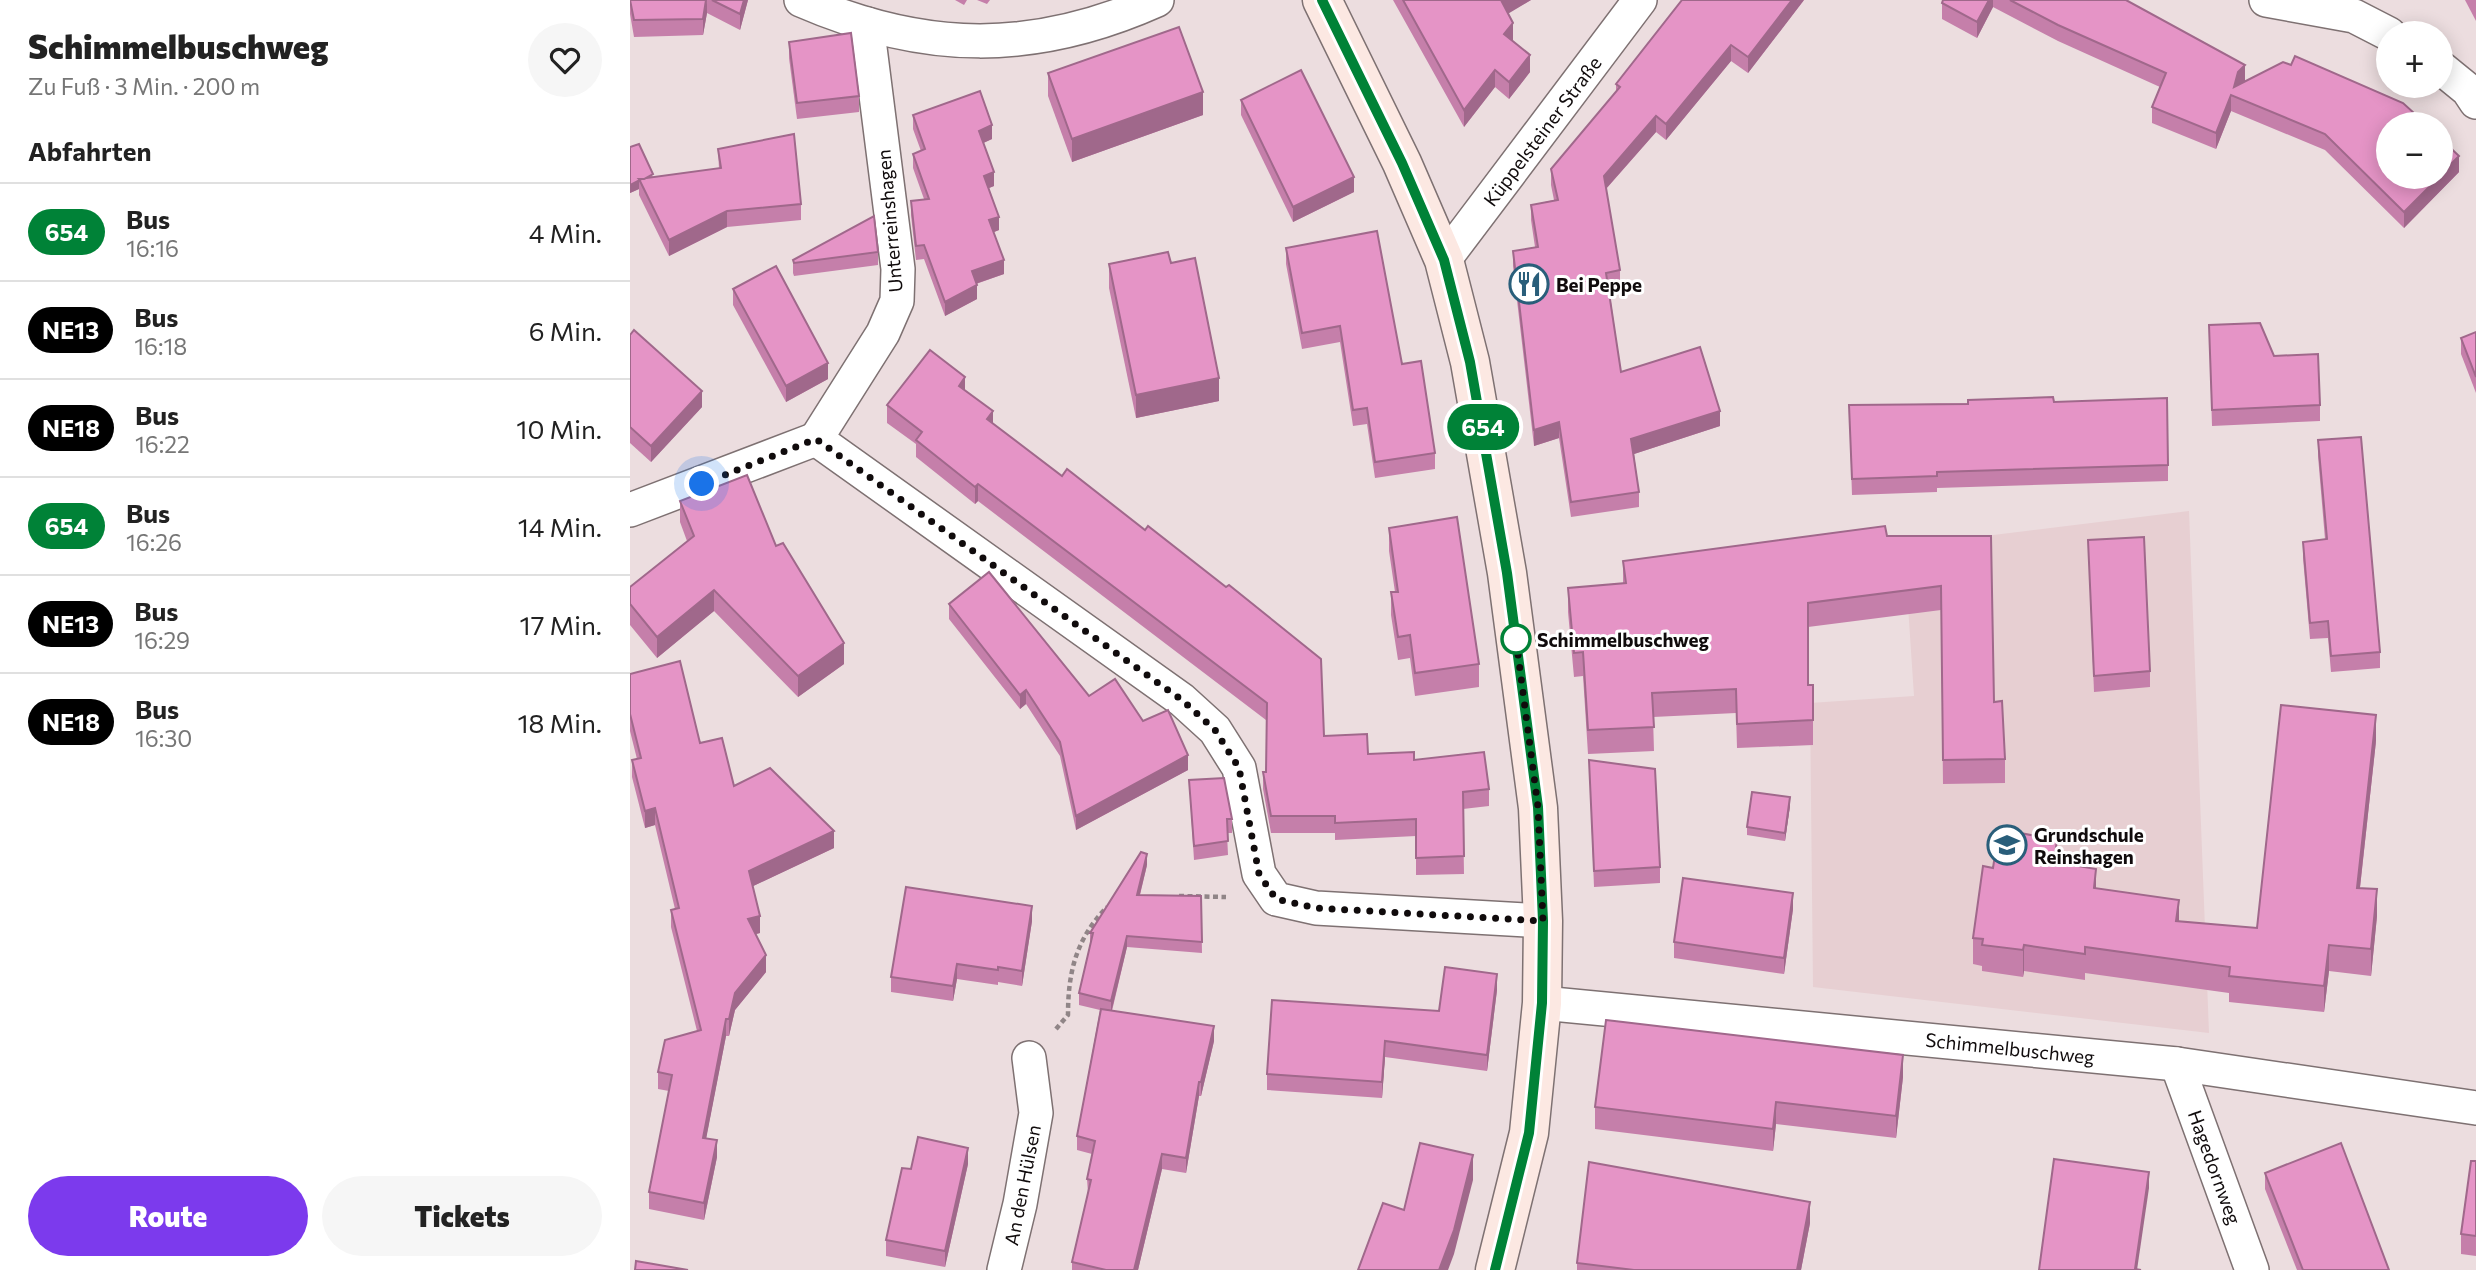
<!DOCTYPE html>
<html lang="de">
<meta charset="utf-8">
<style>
:root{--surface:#fff;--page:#f6f6f6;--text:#222;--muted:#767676;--line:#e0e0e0;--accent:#7c3aed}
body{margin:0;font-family:Commissioner,sans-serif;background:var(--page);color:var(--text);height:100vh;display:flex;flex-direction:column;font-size:26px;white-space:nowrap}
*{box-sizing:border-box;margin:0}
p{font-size:23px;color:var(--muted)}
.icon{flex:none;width:38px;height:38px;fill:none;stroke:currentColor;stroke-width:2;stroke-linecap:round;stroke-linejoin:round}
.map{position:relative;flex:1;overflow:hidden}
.sheet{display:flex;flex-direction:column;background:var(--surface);width:630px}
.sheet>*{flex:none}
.badge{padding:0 14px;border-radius:23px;font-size:24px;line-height:46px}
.buttons{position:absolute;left:1746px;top:21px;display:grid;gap:14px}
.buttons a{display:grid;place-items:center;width:77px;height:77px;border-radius:50%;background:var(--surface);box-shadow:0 4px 18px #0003;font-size:35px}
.you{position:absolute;width:35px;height:35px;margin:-18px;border:5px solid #fff;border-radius:50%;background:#1a73e8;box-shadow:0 0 0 10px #1a73e833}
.map>.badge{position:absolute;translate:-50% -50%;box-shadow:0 0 0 4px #fff}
h2{padding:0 28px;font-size:26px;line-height:63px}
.round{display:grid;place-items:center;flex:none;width:74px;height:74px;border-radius:37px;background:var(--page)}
.overview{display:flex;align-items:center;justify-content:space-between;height:119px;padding:0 28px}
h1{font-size:33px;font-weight:800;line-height:52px}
.button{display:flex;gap:14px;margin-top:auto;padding:14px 28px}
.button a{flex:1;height:80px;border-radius:42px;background:var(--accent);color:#fff;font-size:28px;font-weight:800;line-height:80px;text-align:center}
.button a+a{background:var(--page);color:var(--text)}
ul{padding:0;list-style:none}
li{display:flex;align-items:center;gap:21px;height:98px;padding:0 28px;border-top:2px solid var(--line)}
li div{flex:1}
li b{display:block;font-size:26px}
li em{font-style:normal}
li .badge{min-width:77px;font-weight:700;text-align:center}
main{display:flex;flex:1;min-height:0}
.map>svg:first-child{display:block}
.built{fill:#e7cfd2}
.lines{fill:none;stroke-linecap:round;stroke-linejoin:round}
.minor-casing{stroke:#7e7172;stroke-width:36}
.secondary-casing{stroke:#7e7172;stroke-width:41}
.path{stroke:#908587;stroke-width:4.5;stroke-dasharray:5 3.5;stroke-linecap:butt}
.minor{stroke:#fff;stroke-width:33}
.secondary{stroke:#fce8e2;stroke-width:38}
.wall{fill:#c57faa}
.shaded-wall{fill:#a0688b}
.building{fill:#e594c6;stroke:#a0688b;stroke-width:2}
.line-casing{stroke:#fff;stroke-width:16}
.line{stroke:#008237;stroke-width:10}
.walk{stroke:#100b0c;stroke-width:7;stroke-dasharray:0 12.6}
.stop-dot{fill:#fff;stroke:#008237;stroke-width:3.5}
.labels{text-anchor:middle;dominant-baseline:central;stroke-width:6;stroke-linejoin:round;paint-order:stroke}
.street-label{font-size:19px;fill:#100b0c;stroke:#fff}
.poi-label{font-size:19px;font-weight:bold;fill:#100b0c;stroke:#fff;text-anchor:start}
.stop-label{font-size:19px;font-weight:bold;fill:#100b0c;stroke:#fff;text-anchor:start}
</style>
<main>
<section class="sheet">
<div class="overview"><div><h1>Schimmelbuschweg</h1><p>Zu Fuß · 3 Min. · 200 m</p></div><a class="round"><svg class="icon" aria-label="heart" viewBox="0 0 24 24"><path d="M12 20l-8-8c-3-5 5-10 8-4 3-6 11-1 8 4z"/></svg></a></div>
<h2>Abfahrten</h2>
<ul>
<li><span class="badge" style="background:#008237;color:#fff">654</span><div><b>Bus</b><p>16:16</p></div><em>4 Min.</em></li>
<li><span class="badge" style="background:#000;color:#fff">NE13</span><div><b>Bus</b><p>16:18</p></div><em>6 Min.</em></li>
<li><span class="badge" style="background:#000;color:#fff">NE18</span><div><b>Bus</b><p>16:22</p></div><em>10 Min.</em></li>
<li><span class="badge" style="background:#008237;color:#fff">654</span><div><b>Bus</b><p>16:26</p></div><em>14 Min.</em></li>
<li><span class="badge" style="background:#000;color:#fff">NE13</span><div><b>Bus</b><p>16:29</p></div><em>17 Min.</em></li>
<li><span class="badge" style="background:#000;color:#fff">NE18</span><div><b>Bus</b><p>16:30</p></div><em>18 Min.</em></li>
</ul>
<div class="button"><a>Route</a><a>Tickets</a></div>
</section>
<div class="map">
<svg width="1846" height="1270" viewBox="0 0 1846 1270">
<rect width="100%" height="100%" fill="#ecdddf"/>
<path class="built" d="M1559 511 1579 1033 1183 987 1180 703 1284 696 1274 546Z"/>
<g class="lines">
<g class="minor-casing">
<g id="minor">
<path d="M171 0C295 54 404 55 527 0"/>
<path d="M1636 0 1724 16 1759 34"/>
<path d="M237 24 268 269 267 301 253 333 186 439 552 700 585 730 609 768 629 874 646 899 686 908 913 921"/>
<path d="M1811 68 1838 90 1846 102"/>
<path d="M814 260 1010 0"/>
<path d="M0 510 186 439"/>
<path d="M912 1003 1547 1064 1846 1108"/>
<path d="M1547 1064 1622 1270"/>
<path d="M374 1270 390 1204 406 1113 399 1058"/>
</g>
</g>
<g class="secondary-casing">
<path id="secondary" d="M692 0 772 163 814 260 840 362 877 573 908 808 913 921 912 1003 899 1133 865 1270"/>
</g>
<g class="path">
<path d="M549 896 596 897"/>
<path d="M426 1029 438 1015C438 972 446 939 477 907"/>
</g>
<use href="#minor" class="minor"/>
<use href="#secondary" class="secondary"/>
</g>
<g class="wall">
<path d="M0 0H118L110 30 77 13 73 35 4 37 0 14Z"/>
<path d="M325 0H337L334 5Z"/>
<path d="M347 0H360L357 4Z"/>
<path d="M763 0H901L878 13 883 41 900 72 879 99 865 87 834 127Z"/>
<path d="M1174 0 1118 73 1101 61 1036 140 1026 132 976 189 990 270V286L979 288 991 372 1090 426 1004 454 1009 492V507L941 517 929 438 904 446 883 266V251L905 247 901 220V205L924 200 921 185V169L986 92V84Z"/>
<path d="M1313 0H1496L1615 81 1829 172 1774 228 1695 150 1601 111 1586 149 1522 123V107L1530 87 1428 41 1363 7 1347 38 1312 19V3Z"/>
<path d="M1835 0H1846V21Z"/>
<path d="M159 42 229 96V112L167 119 159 58Z"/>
<path d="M418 73 573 115 442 162 418 96Z"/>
<path d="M611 100 724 192 663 222 611 115Z"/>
<path d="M283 115 362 139 353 143 364 186 359 188 369 230 364 232 374 274 346 284 347 299 315 316 294 259 286 260 281 215V201L294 199 283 168V154L291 151 283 129Z"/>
<path d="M0 147 23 177 89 169 88 149 171 204V220L97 227 39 256 9 195V189L0 193Z"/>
<path d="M656 248 772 364 805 453V469L745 478 737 424 723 426 710 342 672 349 656 264Z"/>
<path d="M248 252V265L164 276 163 273V260Z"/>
<path d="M479 264 589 401 506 418 479 288Z"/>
<path d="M103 289 198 379 156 402 103 305Z"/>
<path d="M1579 325 1644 356 1690 405V421L1582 426Z"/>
<path d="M1846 332V393L1831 354V338Z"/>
<path d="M0 335 72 407 21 462 0 443Z"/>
<path d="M335 390 363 424 694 736 738 754 784 760 859 789V806L833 809 834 874 786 875V836L705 840V833H641L633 789V772H636V720L348 501 345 504 286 457V444L257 423V405Z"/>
<path d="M1424 402 1538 465V481L1307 488V492L1222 495 1219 405Z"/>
<path d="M1688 440 1750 652V668L1701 672 1698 638 1680 639 1673 558V542L1695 539 1688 456Z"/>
<path d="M50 501 146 546 214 664 168 697 84 611 27 658 0 625V587L57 541 50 522Z"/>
<path d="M759 528 849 664V687L785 696 780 658 768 660 761 615V592H765L759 551Z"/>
<path d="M1257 536H1361L1364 702 1375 759V783L1313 784 1311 610 1178 627V685H1183V745L1107 748 1106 713 1023 717 1024 751 958 754 953 676 944 677 938 612V588L993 584V561Z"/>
<path d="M1458 540 1520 671V687L1464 692Z"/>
<path d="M319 604 459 696 513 721 558 770 446 830 430 756 396 704 390 709 319 619Z"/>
<path d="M0 674 70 743 104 786 204 848 123 886 130 933 126 934 136 972 105 1010 99 1036H96L76 1138 87 1157 74 1220 19 1209V1192L39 1091 28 1089V1072L67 1031 41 927V910L45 909 25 825 15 828 2 777V760L7 759 0 731Z"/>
<path d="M1746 741 1730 888 1747 916 1741 976 1699 971 1694 1012 1599 1002V993L1455 973V980L1394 971 1393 977 1352 971V966L1343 964V938L1363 868 1427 863 1466 888 1549 921 1627 928Z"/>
<path d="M959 760 1030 867V883L964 887Z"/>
<path d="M559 780 602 819V833H597L598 855 564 860Z"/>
<path d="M1160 806 1155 841 1117 835V827Z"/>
<path d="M517 865 510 895 571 896 572 953 497 947 482 1011 584 1041 571 1096H569L556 1173 532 1169 508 1270H442V1262L458 1193 457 1179 462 1154 447 1150V1136L470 1010 449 1005V993L460 944V933Z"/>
<path d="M1163 909 1154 974 1044 958V942Z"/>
<path d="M402 921 392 986 368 982V985L327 979 323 1001 261 992V977Z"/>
<path d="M867 990 857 1071 755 1057 752 1098 637 1090V1074Z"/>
<path d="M1273 1077 1266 1138 1146 1124 1143 1151 965 1129V1107Z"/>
<path d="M1846 1161V1256L1831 1254V1234Z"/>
<path d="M338 1164 315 1267 256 1256V1240L281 1169Z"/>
<path d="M1635 1173 1759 1270H1667L1635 1189Z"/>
<path d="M1180 1223 1171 1270H947V1263Z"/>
</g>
<g class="shaded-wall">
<path d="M77 0V13L73 35V19Z"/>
<path d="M114 0H118L110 30V14Z"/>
<path d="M871 0H901L871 18Z"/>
<path d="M1162 0H1174L1118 73V57Z"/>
<path d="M1359 0H1363V7L1347 38V22Z"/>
<path d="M883 23V40L874 51V34Z"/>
<path d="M1101 45V61L1036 140V124Z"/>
<path d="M900 55V72L879 99V82Z"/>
<path d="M1615 65V81L1604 87 1608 72Z"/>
<path d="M865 70V87L834 127V110Z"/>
<path d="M573 92V115L442 162V139Z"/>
<path d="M1601 95V111L1586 149V133Z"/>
<path d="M1026 116V132L974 191V176Z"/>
<path d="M362 125V139L349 145V131Z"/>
<path d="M1829 156V172L1774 228V212L1809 177H1811V174Z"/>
<path d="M364 172V186L354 190V176Z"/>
<path d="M724 177V192L663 222V207Z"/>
<path d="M9 181V189L0 193V185Z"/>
<path d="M97 211V227L39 256V240Z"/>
<path d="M369 217V230L359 234V220Z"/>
<path d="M374 260V274L342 285V271Z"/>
<path d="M347 285V299L315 316V302Z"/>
<path d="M198 363V379L156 402V386Z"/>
<path d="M335 377V394L329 386Z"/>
<path d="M589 378V401L506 418V395Z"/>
<path d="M72 391V407L21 462V446Z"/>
<path d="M363 411V428L357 419Z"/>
<path d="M1090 411V426L1001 455V439Z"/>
<path d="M929 422V438L904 446V430Z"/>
<path d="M348 484V501L345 504V487Z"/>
<path d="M84 590V611L27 658V637Z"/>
<path d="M214 643V664L168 697V676Z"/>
<path d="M396 690V704L390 709V695Z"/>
<path d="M1746 715V741L1727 914V888Z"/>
<path d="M558 755V770L446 830V816Z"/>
<path d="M1160 797V806L1155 841V833Z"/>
<path d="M25 808V825L15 828V811Z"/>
<path d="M204 831V848L119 888V871Z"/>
<path d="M1427 840V866L1424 862Z"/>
<path d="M517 854V865L507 906V895Z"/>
<path d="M1466 869V895L1464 888Z"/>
<path d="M1747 889V916L1741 976V949Z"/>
<path d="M1163 893V909L1154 974V958Z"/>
<path d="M1549 900V926L1546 921Z"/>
<path d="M402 906V921L392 986V971Z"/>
<path d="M130 916V933L118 936V919Z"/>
<path d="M497 936V947L481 1013V1001Z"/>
<path d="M1394 945V971L1393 977V950Z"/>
<path d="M1699 945V971L1694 1012V986Z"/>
<path d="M136 955V972L105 1010 99 1036V1019L105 993Z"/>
<path d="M327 964V979L323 1001V986Z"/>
<path d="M867 974V990L857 1071V1055Z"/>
<path d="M96 1019V1036L73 1155V1138Z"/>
<path d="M584 1026V1041L571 1096V1082Z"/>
<path d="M755 1041V1057L752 1098V1082Z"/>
<path d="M1273 1055V1077L1266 1138V1116Z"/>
<path d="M569 1082V1096L556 1173V1158Z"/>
<path d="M1146 1102V1124L1143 1151V1129Z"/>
<path d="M87 1140V1157L74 1220V1203Z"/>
<path d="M338 1148V1164L315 1267V1251Z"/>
<path d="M532 1154V1169L508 1270H504Z"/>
<path d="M843 1155V1180L824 1254 818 1270H809Z"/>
<path d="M1519 1172V1188L1507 1270H1505Z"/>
<path d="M1180 1202V1223L1171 1270H1167Z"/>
</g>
<g class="building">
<path d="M0 0H76L73 19 4 20Z"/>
<path d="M82 0H114L110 14Z"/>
<path d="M773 0H871L883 23 874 34 900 55 879 82 865 70 834 110Z"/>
<path d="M1052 0H1162L1118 57 1101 45 1036 124 1026 116 974 176 990 270 976 273 991 372 1070 347 1090 411 1001 439 1009 492 941 502 929 422 904 430 883 251 908 247 901 205 928 200 921 169 990 87 986 84Z"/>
<path d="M1313 0H1359L1347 22 1312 3Z"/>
<path d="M1380 0H1496L1615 65 1608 72 1604 87 1653 62 1661 65 1665 56 1773 103 1796 124H1759V177H1809L1774 212 1695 134 1601 95 1586 133 1522 107 1536 73 1428 25Z"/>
<path d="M549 27 573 92 442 139 418 73Z"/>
<path d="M221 33 229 96 167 103 159 42Z"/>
<path d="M671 70 724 177 663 207 611 100Z"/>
<path d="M350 91 362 125 349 131 364 172 354 176 369 217 359 220 374 260 342 271 347 285 315 302 294 245 286 246 281 201 299 199 283 154 295 149 283 115Z"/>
<path d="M164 134 171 204 97 211 39 240 9 179 91 168 88 149Z"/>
<path d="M1811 139 1829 156 1811 174Z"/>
<path d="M9 144 23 174 14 179H9L10 180 0 185V147Z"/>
<path d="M244 216 248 252 164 263 163 260Z"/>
<path d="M747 231 772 364 791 361 805 453 745 462 737 408 723 410 710 326 672 333 656 248Z"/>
<path d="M538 252 541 263 565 258 589 378 506 395 479 264Z"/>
<path d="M146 266 198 363 156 386 103 289Z"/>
<path d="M1630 323 1644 356 1688 354 1690 405 1582 410 1579 325Z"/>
<path d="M4 330 72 391 21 446 0 427V335Z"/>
<path d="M1846 332V377L1831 338Z"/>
<path d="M300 350 335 377 329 386 363 411 357 419 432 476 437 469 515 530 518 526 596 587 599 585 691 659 694 736 737 734 738 754 784 752V760L854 752 859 789 833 792 834 856 786 858V819L705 823V816H641L633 772H636L637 703 348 484 345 487 286 440 292 432 257 405Z"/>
<path d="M1423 397 1424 402 1537 398 1538 465 1307 472V476L1222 479 1219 405 1338 404V400Z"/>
<path d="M1731 437 1750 652 1701 656 1698 621 1680 623 1673 542 1697 539 1688 440Z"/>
<path d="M117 475 146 546 153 543 214 643 168 676 84 590 27 637 0 604V587L64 536 50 501Z"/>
<path d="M827 517 849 664 785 673 780 635 768 637 761 592H768L759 528Z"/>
<path d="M1255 526 1257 536H1361L1364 702 1372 701 1375 759 1313 760 1311 586 1178 603V685H1183V720L1107 724 1106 689 1022 693 1024 727 958 730 953 652 944 653 938 588 996 583 993 561Z"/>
<path d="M1514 537 1520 671 1464 676 1458 540Z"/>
<path d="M359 572 459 696 485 679 513 721 538 710 558 755 446 816 430 742 396 690 390 695 319 604Z"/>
<path d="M50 661 70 743 92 738 104 786 140 768 204 831 119 871 130 916 118 919 136 955 105 993 99 1019H96L73 1138 87 1140 74 1203 19 1192 42 1075 28 1072 35 1040 71 1030 41 910 49 908 25 808 15 811 2 760 11 758 0 714V674Z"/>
<path d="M1651 705 1746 715 1727 888 1747 889 1741 949 1699 945 1694 986 1599 976 1600 967 1455 947V954L1394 945 1393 950 1352 945 1353 939 1343 938 1353 866 1363 868 1369 829 1427 840 1424 862 1466 869 1464 888 1549 900 1546 921 1627 928Z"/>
<path d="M959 760 1025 769 1030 867 964 871Z"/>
<path d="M594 778 602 819H597L598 841 564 846 559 780Z"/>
<path d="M1122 792 1160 797 1155 833 1117 827Z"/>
<path d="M511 852 517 854 507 895 571 896 572 942 497 936 481 1001 449 993 463 933H460Z"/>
<path d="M1053 878 1163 893 1154 958 1044 942Z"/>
<path d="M276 887 402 906 392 971 368 967V970L327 964 323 986 261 977Z"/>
<path d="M815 967 867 974 857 1055 755 1041 752 1082 637 1074 642 1000 809 1011Z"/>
<path d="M471 1009 584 1026 571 1082H569L556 1158 532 1154 504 1270H476L442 1262 461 1180 457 1179 465 1141 447 1136Z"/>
<path d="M976 1020 1273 1055 1266 1116 1146 1102 1143 1129 965 1107Z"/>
<path d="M288 1137 338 1148 315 1251 256 1240 272 1168 281 1169Z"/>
<path d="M790 1143 843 1155 824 1230 809 1270H728L753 1203 774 1210Z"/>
<path d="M1711 1143 1759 1270H1673L1635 1173Z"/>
<path d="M1424 1159 1519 1172 1505 1269 1511 1270H1409Z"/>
<path d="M1841 1161H1846V1236L1831 1234Z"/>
<path d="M959 1162 1180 1202 1167 1270H1004L947 1263Z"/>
<path d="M6 1261 58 1270H5Z"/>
</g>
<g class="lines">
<g class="line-casing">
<path id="line" d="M692 0 772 163 814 260 840 362 877 573 908 807 913 921 912 1003 899 1133 865 1270"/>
</g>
<use href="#line" class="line"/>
<path class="walk" d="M72 484 186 439 552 700 585 730 609 768 629 874 646 899 686 908 913 921 908 807 886 639"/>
</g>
<defs>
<g id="restaurant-ring" transform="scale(2.0125)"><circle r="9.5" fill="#fff" stroke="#295e7a" stroke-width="1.5"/><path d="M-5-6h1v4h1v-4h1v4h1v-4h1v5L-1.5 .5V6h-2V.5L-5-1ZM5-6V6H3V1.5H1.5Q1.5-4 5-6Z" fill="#295e7a"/></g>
<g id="school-ring" transform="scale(2.0125)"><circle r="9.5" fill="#fff" stroke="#295e7a" stroke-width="1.5"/><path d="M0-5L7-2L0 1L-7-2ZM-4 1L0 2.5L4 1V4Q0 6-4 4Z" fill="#295e7a"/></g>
</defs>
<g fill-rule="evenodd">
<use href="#restaurant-ring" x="899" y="284"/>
<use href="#school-ring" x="1377" y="845"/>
</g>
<circle class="stop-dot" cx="886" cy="639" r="14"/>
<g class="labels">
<g class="street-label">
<text transform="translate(912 131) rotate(-53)">Küppelsteiner Straße</text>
<text transform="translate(259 221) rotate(-95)">Unterreinshagen</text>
<text transform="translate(1380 1048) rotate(6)">Schimmelbuschweg</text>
<text transform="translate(1585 1167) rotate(70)">Hagedornweg</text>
<text transform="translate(392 1185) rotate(-79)">An den Hülsen</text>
</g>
<g class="poi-label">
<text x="926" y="284">Bei Peppe</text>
<text x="1404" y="834">Grundschule<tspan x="1404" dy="22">Reinshagen</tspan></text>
</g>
<g class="stop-label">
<text x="907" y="639">Schimmelbuschweg</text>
</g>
</g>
</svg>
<div class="buttons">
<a>+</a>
<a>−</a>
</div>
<div class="you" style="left:72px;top:484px"></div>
<b class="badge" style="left:853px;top:427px;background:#008237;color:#fff">654</b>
</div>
</main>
